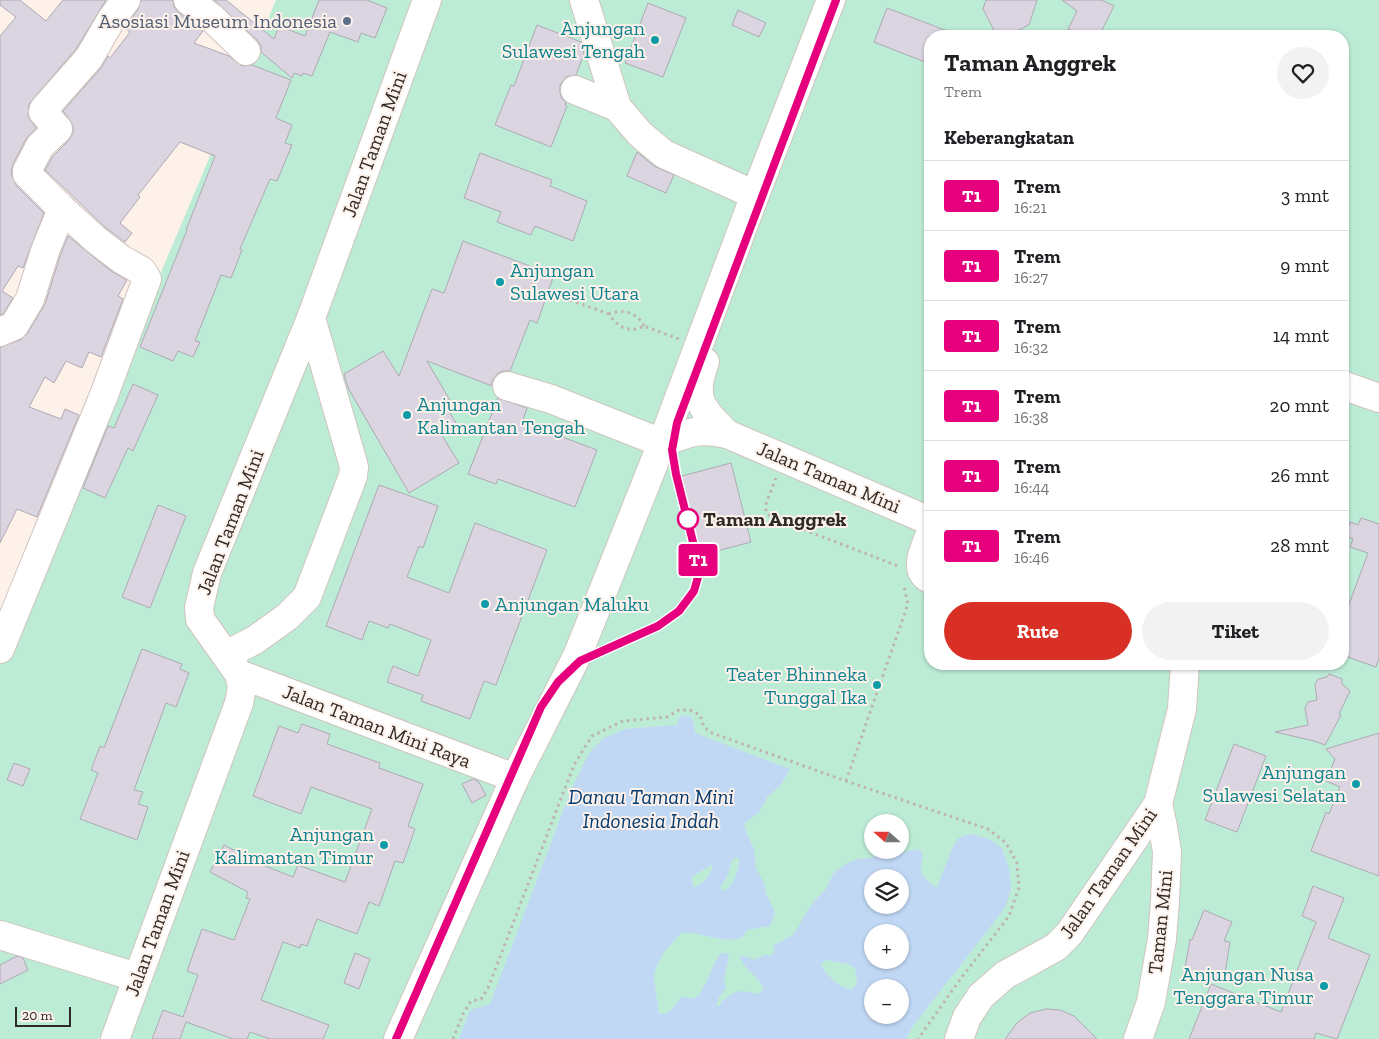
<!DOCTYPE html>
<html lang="id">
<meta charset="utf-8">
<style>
:root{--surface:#fff;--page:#f2f2f2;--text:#202124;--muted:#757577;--line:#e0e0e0;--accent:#d93025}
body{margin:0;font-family:"Zilla Slab",serif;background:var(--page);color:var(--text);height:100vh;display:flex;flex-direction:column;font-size:19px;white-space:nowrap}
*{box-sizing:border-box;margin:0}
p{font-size:16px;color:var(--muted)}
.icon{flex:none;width:28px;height:28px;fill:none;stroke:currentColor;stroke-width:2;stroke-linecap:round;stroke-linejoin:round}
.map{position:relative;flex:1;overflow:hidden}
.details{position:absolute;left:924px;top:30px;width:425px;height:640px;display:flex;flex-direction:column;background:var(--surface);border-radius:20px;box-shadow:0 1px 4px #0004}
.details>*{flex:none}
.badge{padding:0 10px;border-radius:4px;font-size:18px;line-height:32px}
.needle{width:32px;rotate:291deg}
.tools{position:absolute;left:864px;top:814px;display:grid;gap:10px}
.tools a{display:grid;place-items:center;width:45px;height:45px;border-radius:50%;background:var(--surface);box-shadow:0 1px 4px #0004;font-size:25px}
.scale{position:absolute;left:15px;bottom:12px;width:56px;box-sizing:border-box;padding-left:5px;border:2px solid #2e2a27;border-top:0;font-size:14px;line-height:18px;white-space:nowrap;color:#2e2a27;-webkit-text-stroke:4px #fdf1ea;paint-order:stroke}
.map>.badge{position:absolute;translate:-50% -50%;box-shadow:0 0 0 2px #fff}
h2{padding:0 20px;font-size:19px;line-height:45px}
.round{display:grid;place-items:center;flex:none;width:52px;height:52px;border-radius:26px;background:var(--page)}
.headline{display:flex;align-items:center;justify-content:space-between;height:85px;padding:0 20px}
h1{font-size:24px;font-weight:700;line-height:38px}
.action{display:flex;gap:10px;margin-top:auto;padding:10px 20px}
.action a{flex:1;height:58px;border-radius:30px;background:var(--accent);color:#fff;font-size:20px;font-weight:700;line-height:58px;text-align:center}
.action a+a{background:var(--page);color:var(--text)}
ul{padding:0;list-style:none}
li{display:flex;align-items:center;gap:15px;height:70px;padding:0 20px;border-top:1px solid var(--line)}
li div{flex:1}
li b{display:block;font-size:19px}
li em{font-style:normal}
li .badge{min-width:55px;font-weight:700;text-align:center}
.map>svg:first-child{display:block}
.green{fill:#bdecd6;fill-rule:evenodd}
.water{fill:#c1d8f5;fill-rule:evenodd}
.building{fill:#dad5e0;stroke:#aea9b4}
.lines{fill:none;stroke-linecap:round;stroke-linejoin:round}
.minor-casing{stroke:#cfc4bd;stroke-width:30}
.path{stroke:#beb4af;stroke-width:3;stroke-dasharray:2.5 4;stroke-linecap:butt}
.minor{stroke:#fff;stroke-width:28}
.tram{stroke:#8c8580;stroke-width:1}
.line-casing{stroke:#fff;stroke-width:11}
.line{stroke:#e6007e;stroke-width:8}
.service-dot{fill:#5c6f8a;stroke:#fdf1ea;stroke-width:2}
.culture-dot{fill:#0f9aa8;stroke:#fdf1ea;stroke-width:2}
.stop-dot{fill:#fff;stroke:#e6007e;stroke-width:2.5}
.labels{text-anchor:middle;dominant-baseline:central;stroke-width:4;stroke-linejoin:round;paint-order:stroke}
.service-label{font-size:20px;fill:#4e5e75;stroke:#fdf1ea;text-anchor:end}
.culture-label{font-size:20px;fill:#0d838f;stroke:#fdf1ea;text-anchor:end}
.street-label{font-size:20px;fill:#2e2a27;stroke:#fdf1ea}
.stop-label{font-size:20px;font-weight:bold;fill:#2e2a27;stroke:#fdf1ea;text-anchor:start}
.water-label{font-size:21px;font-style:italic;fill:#013a71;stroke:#fdf1ea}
</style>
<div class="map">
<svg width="1379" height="1039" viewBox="0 0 1379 1039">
<rect width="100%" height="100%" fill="#fdf1ea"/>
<path class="green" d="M276 0H1379V1039H0V658L52 530ZM930 36H1342V664H930ZM872 822H900V850H872ZM872 878H900V905H872ZM872 932H900V960H872ZM872 988H900V1015H872Z"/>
<path class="water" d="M683 715 691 717 694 723 695 733 790 769 781 785 768 796 759 812 744 824 746 832 754 849 756 868 764 883 766 894 775 912 770 926 747 930 742 938C720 944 702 931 681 933L664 952 655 970 654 978 659 1013C671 1017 674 1004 682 997 685 997 691 999 694 998 706 994 711 962 722 953H727L729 957 724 979 726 988 719 997 716 1006H719C723 999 733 991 742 991 750 991 753 996 761 992L763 988C758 976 744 969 740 957L743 956 755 960 764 955H773L774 945 793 935 812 904 826 889 833 874 845 864 857 859 869 858 882 854 891 855 917 849C928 855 919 862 921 871 922 877 931 883 935 887H937L951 851 958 838 971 834 991 840 1002 848 1009 868 1011 890 1005 908 913 1026 906 1039H459L470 1010 490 1004 571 790 589 753 604 738 625 729 677 725 679 718ZM735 858H739C739 870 735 882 726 890H721V886L728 875 731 862ZM713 864C711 874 703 886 693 887L692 879 693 876ZM872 878H900V905H872ZM872 932H900V960H872ZM825 960 848 964 855 968 857 983 853 989C841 990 826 975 821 965ZM872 988H900V1015H872Z"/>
<g class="building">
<path d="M0 0H20L46 21 63 0H106L76 49 29 104 28 116 36 128 26 139 13 164 11 174 16 185 44 213 23 268 18 266 2 291 13 298 3 314 0 315V36L16 17 0 5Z"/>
<path d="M141 0H173L174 7 178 12 203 31 194 43 229 56 242 66 252 65 291 80 276 118 292 125 285 143 292 145 277 181 270 179 240 249 242 250 231 278 221 275 195 341 200 342 193 357 178 351 173 361 140 347 187 230H186L215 156 180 142 138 195 140 197 120 223 132 233 125 242 105 227 45 170 53 156 69 140 73 133V125L63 111 101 68 108 56 110 58 130 32 125 28 138 9Z"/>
<path d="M214 0H226L274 39 279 26 305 36 319 0H367L387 8 375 38 361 33 358 42 330 32 312 76 303 73 302 76 294 73 292 78 261 52V46L257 40Z"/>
<path d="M986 0H1037L1029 25 1006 36H997L983 9Z"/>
<path d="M1062 0H1102L1114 6 1099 36H1068L1071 30 1068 29 1077 11Z"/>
<path d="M648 3 686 18 663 77 625 63Z"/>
<path d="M887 8 958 35V36H930V64L874 42Z"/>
<path d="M738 10 766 23 759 37 732 25Z"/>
<path d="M537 25 581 42 584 54 576 75 566 77 560 85V93L562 99 566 102 565 105 567 106 551 147 495 125 511 85 514 86Z"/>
<path d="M637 152 654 166 674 175 666 193 627 176Z"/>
<path d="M480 153 552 180 550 186 587 201 573 241 535 226 531 235 497 222 501 212 464 198Z"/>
<path d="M68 236 111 271 127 280 118 296 123 299 101 357 89 352 82 368 66 361 54 383 45 377 29 407 61 419 65 409 79 415 37 517 17 509 0 543V347L20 340 27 334 45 304 60 256Z"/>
<path d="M463 241 554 275 537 323 530 320 510 371H503L497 374 492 381V386L427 361 451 402 446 406 457 425 441 434 459 463 409 493 348 388 344 374 383 351 399 376 432 289 444 293Z"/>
<path d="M133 384 158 395 133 451 128 448 105 498 83 488 108 426 114 428Z"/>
<path d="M498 398 527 408 522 422 597 450 575 507 498 479 496 484 468 474Z"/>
<path d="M731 463 751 542 698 556 678 477Z"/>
<path d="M379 485 438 506 423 548 419 546 407 577 449 593 475 523 547 550 496 685 484 681 470 719 421 701 423 695 387 682 393 666 418 676 431 640 390 624 388 628 369 621 362 640 326 626Z"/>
<path d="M158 505 186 516 150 608 122 597Z"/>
<path d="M1361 518 1379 524V658L1376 667 1342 655V623L1368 553 1350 547 1353 539 1345 536 1350 522 1358 525Z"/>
<path d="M142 649 182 664 180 669 189 673 176 707 166 703 134 790 143 792 138 804 148 807 137 840 80 819 98 773 91 770 100 746 104 748Z"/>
<path d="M1329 674 1342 679V684L1350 691 1339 714 1341 715 1325 745 1314 741 1275 732 1308 725 1305 708 1308 702 1317 700 1315 685 1318 679 1327 677Z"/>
<path d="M302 724 330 734 327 744 380 763 379 768 423 784 408 826 415 829 403 863 395 861 379 906 369 902 357 934 317 919 307 946 301 944 300 948 283 942 261 1000 329 1025 323 1039H270L250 1032 247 1039H233L186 1022 180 1039H152L163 1010 183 1017 198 975 187 971 202 929 234 940 250 899 246 898 248 892 210 872 224 845 263 865 293 877 298 865 345 882 372 809 311 787 301 814 253 796 279 726 298 733Z"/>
<path d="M1379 733V876L1311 851 1326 812 1329 814 1340 787 1326 781 1335 759 1326 749Z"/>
<path d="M1234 744 1266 756 1237 832 1205 820Z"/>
<path d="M14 763 30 769 23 786 7 780Z"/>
<path d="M473 779 478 781 486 795 472 803 462 784Z"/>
<path d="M1313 886 1344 898 1328 938 1370 955 1337 1039 1316 1033 1314 1039H1189L1211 984 1281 1012 1316 922 1302 916Z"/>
<path d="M1204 910 1232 922 1224 941 1230 942 1224 979 1184 973 1190 939 1192 940Z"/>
<path d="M355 953 370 959 359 989 344 983Z"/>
<path d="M17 956 23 958 28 970 0 984V965Z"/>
<path d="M1046 1009 1060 1010 1074 1016 1097 1039H1005L1017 1023 1030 1013Z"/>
</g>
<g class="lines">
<g class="minor-casing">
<g id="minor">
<path d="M188 0 212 18 246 51"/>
<path d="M584 0 617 107 640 134 664 154 755 195"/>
<path d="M575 90 617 107"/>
<path d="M0 332 14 326 30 299 45 251 62 209"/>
<path d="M705 362C691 398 701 409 727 434"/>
<path d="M1342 385 1379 398"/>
<path d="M507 386 551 399 662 443"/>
<path d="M662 443C690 432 696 428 727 434L930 521"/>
<path d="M930 534C925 548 912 571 930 579"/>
<path d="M0 649 104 395 147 279 142 271 121 259 95 239 62 209 27 174V171L40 146 58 129 43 112 44 109 89 58 111 20 126 0"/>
<path d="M226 655 255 640 287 617 307 597 353 476 354 467 351 456 311 318"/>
<path d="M239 674 515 778"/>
<path d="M0 935 136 977"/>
<path d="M115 1039 239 703 242 687 239 674 200 619 199 608 207 573 311 318 427 0"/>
<path d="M398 1039 515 778 578 654 662 443 755 195 831 0"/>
<path d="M959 1039 967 1017 981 996 1005 975 1056 947 1069 934 1158 804 1182 709 1185 664"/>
<path d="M1138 1039 1151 1002 1162 939 1165 901 1167 852 1163 827 1158 804"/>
</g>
</g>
<g class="path">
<path d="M570 300 609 314"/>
<path d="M644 326C638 313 622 308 609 314 617 327 630 334 644 326L679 339"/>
<path d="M776 478 766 504V512L771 517 898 566"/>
<path d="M846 781 908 604 904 586"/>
<path d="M453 1039 463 1014 471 1001 481 999 488 988 574 765 592 736 623 721 667 717 679 710H690L700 715 704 727 712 733 846 781 988 829 1006 843 1017 863 1019 888 1009 916 959 981 918 1039"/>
</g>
<use href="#minor" class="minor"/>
<path class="tram" d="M396 1039 541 707 558 682 580 661 658 626 679 611 694 591 700 570 676 474 672 450 677 423 836 0"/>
</g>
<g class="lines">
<g class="line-casing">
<path id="line" d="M396 1039 541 707 558 682 580 661 658 626 679 611 694 591 700 570 676 474 672 450 677 423 836 0"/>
</g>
<use href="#line" class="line"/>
</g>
<circle class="service-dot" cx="347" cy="21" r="5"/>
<g class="culture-dot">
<circle cx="655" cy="40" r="5"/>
<circle cx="500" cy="282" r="5"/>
<circle cx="407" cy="415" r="5"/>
<circle cx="485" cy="604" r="5"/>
<circle cx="877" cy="685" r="5"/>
<circle cx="1356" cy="784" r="5"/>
<circle cx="384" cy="845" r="5"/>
<circle cx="1324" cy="986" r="5"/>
</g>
<circle class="stop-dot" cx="688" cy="519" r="10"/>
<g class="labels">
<g class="service-label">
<text x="337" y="21">Asosiasi Museum Indonesia</text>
</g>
<g class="culture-label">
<text x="645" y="28">Anjungan<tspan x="645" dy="23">Sulawesi Tengah</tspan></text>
<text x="510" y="270" text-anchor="start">Anjungan<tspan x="510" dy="23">Sulawesi Utara</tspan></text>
<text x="417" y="404" text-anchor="start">Anjungan<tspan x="417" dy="23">Kalimantan Tengah</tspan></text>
<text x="495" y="604" text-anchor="start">Anjungan Maluku</text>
<text x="867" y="674">Teater Bhinneka<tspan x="867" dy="23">Tunggal Ika</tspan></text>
<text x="1346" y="772">Anjungan<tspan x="1346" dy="23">Sulawesi Selatan</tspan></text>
<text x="374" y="834">Anjungan<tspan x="374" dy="23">Kalimantan Timur</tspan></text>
<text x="1314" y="974">Anjungan Nusa<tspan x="1314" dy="23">Tenggara Timur</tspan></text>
</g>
<g class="street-label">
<text transform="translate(374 144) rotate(-70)">Jalan Taman Mini</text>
<text transform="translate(829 477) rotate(23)">Jalan Taman Mini</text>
<text transform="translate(230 522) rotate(-69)">Jalan Taman Mini</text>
<text transform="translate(377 726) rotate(21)">Jalan Taman Mini Raya</text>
<text transform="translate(1108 873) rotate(-55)">Jalan Taman Mini</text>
<text transform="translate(1160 922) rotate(-84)">Taman Mini</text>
<text transform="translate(157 923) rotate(-70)">Jalan Taman Mini</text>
</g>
<g class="stop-label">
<text x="703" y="519">Taman Anggrek</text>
</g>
<g class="water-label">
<text x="651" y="796">Danau Taman Mini<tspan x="651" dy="24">Indonesia Indah</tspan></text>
</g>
</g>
</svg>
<div class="tools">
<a><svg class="needle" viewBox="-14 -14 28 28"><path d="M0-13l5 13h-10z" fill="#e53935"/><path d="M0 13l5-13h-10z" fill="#757577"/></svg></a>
<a><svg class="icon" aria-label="layers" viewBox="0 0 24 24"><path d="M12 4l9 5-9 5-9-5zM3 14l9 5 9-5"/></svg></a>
<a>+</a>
<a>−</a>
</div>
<div class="scale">20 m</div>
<b class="badge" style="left:698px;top:560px;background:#e6007e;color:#fff">T1</b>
<section class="details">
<div class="headline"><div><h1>Taman Anggrek</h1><p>Trem</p></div><a class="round"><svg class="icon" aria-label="heart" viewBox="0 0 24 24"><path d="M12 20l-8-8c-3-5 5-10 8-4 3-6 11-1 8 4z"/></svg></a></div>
<h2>Keberangkatan</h2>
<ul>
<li><span class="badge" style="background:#e6007e;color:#fff">T1</span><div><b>Trem</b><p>16:21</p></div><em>3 mnt</em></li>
<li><span class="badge" style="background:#e6007e;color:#fff">T1</span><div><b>Trem</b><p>16:27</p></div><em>9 mnt</em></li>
<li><span class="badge" style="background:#e6007e;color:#fff">T1</span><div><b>Trem</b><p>16:32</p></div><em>14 mnt</em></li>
<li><span class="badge" style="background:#e6007e;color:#fff">T1</span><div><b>Trem</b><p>16:38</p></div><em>20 mnt</em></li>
<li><span class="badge" style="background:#e6007e;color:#fff">T1</span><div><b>Trem</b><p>16:44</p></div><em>26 mnt</em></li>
<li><span class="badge" style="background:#e6007e;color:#fff">T1</span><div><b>Trem</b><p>16:46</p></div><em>28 mnt</em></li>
</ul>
<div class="action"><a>Rute</a><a>Tiket</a></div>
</section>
</div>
